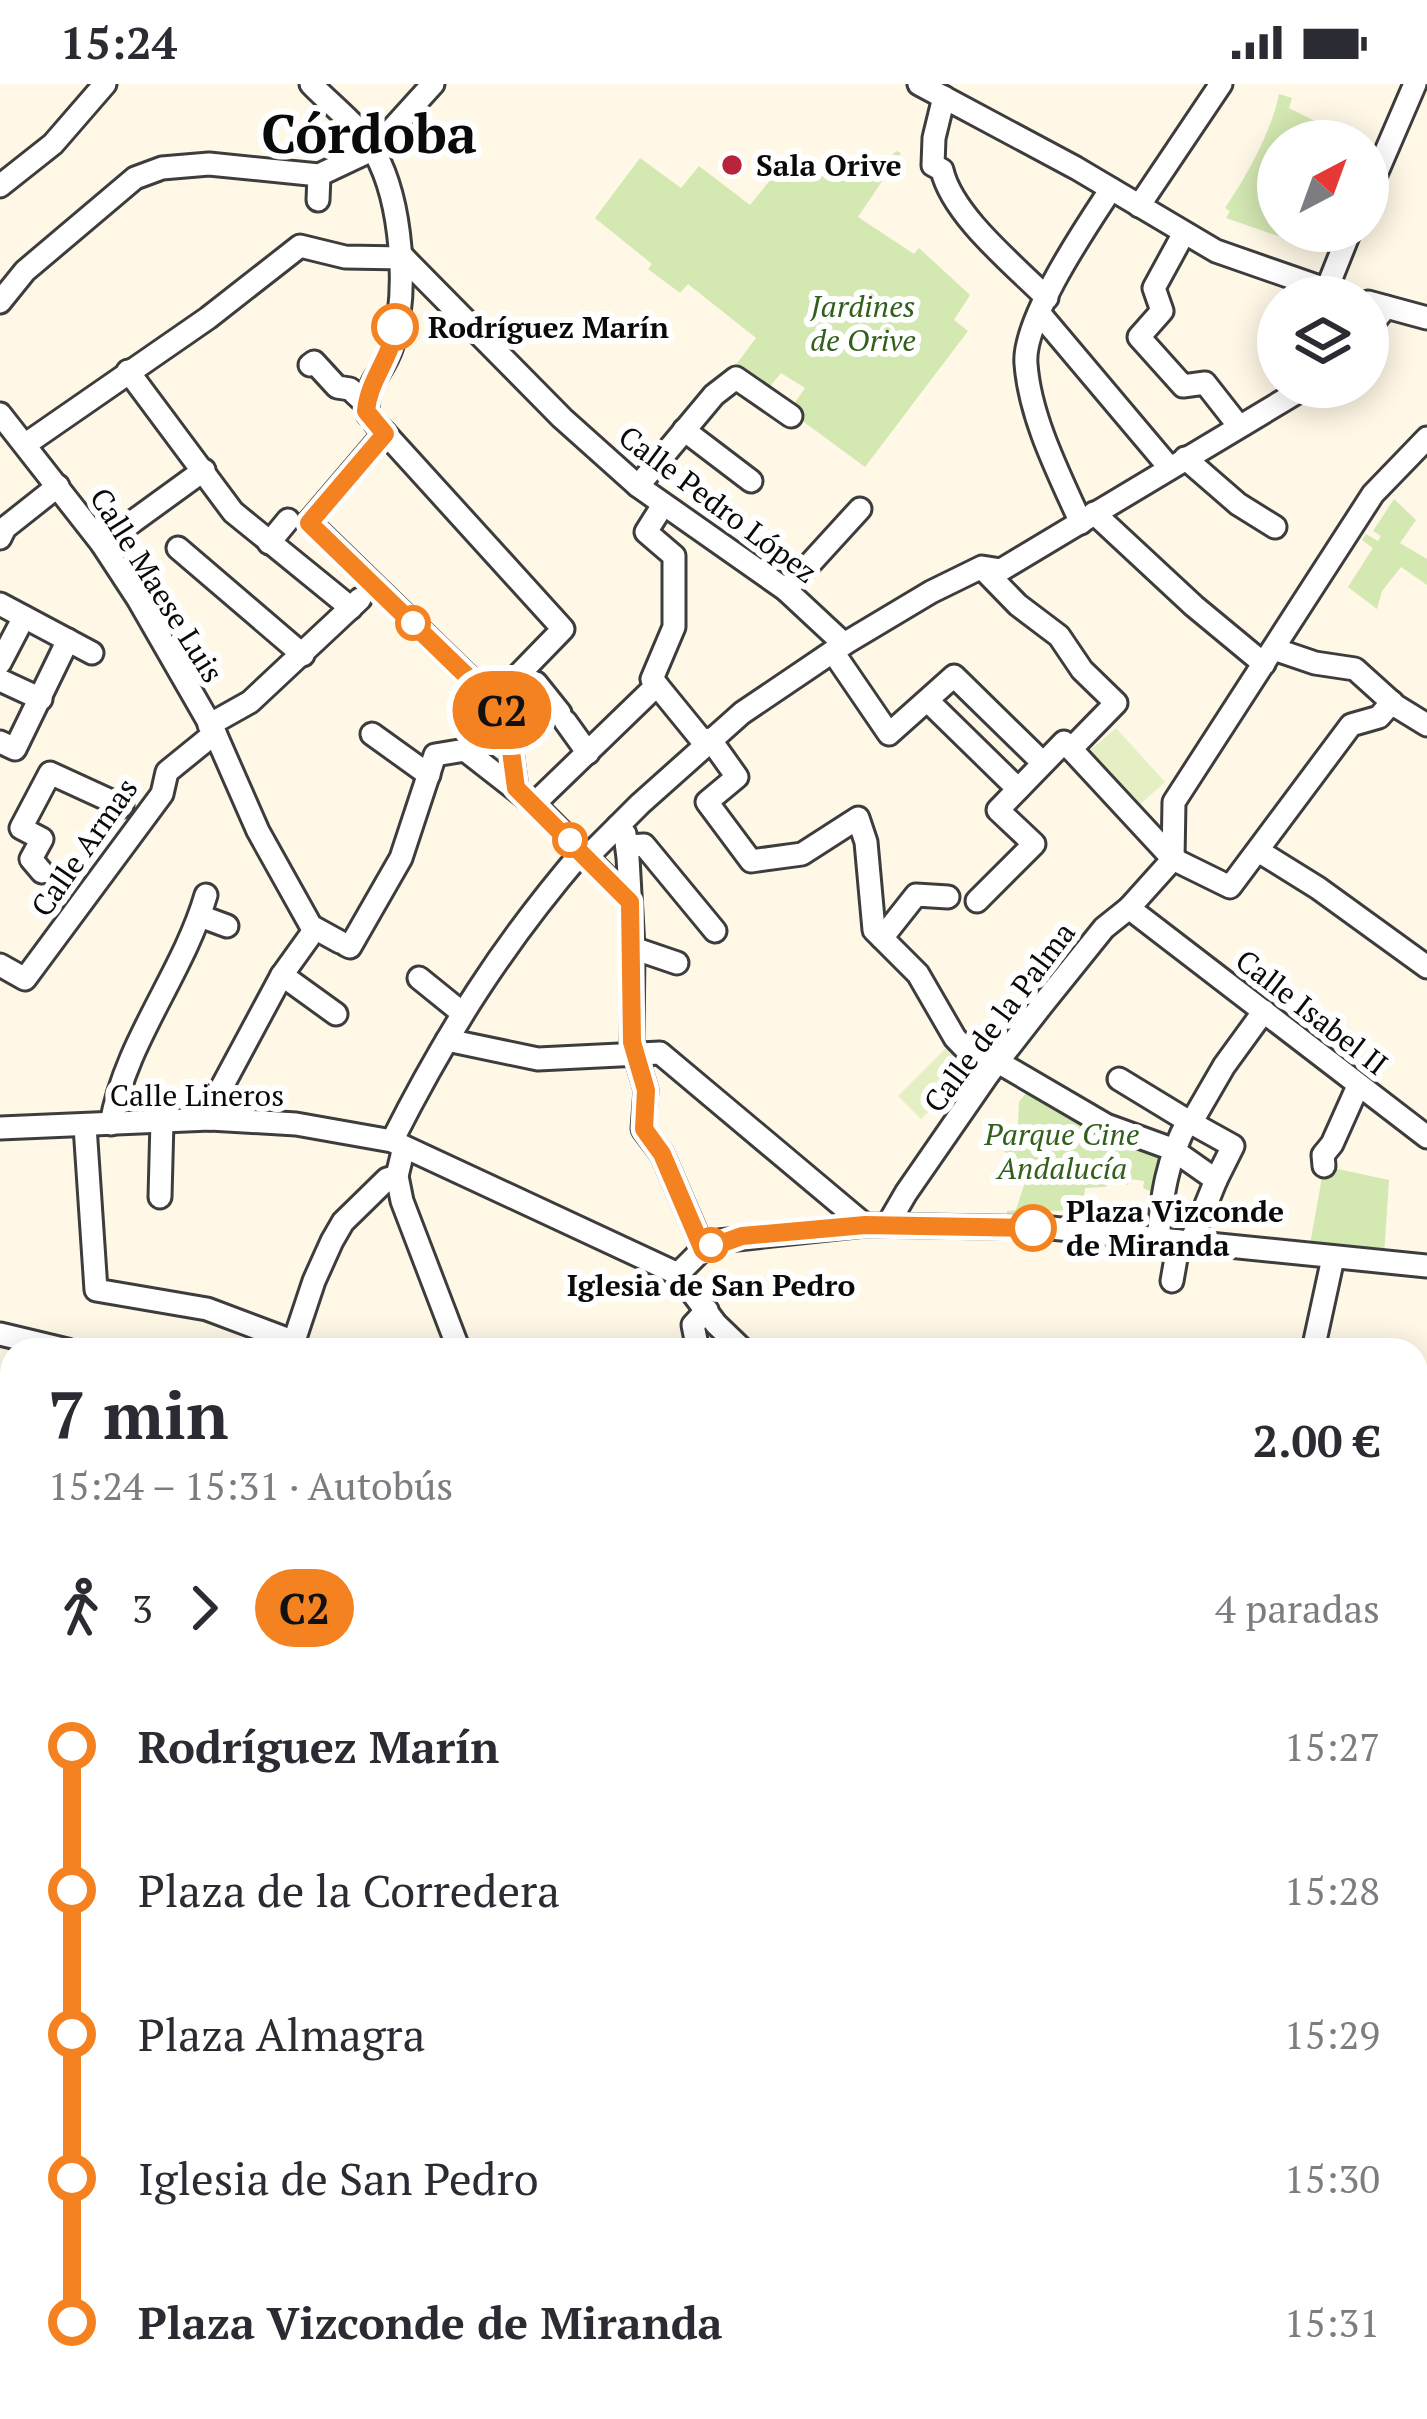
<!DOCTYPE html>
<html lang="es">
<meta charset="utf-8">
<style>
:root{--surface:#fff;--page:#f7f7f7;--text:#2b2b33;--muted:#7c7c81}
body{margin:0;font-family:"PT Serif",serif;background:var(--page);color:var(--text);height:100vh;display:flex;flex-direction:column;font-size:45px;white-space:nowrap}
*{box-sizing:border-box;margin:0}
p{font-size:39px;color:var(--muted)}
.icon{flex:none;width:66px;height:66px;fill:none;stroke:currentColor;stroke-width:2;stroke-linecap:round;stroke-linejoin:round}
.map{position:relative;flex:1;overflow:hidden}
.details{position:absolute;left:0px;top:1254px;width:1428px;height:1083px;display:flex;flex-direction:column;background:var(--surface);border-radius:36px 36px 0 0;box-shadow:0 6px 30px #0003}
.details>*{flex:none}
.badge{padding:0 24px;border-radius:39px;font-size:42px;line-height:78px}
.needle{width:78px;rotate:41deg}
.tools{position:absolute;left:1257px;top:36px;display:grid;gap:24px}
.tools a{display:grid;place-items:center;width:132px;height:132px;border-radius:50%;background:var(--surface);box-shadow:0 6px 30px #0003;font-size:60px}
.map>.badge{position:absolute;translate:-50% -50%;box-shadow:0 0 0 6px #fff}
.legs{display:flex;align-items:center;gap:18px;height:132px;padding:0 48px;font-size:39px}
.legs p{margin-inline-start:auto}
.headline{display:flex;align-items:center;justify-content:space-between;height:204px;padding:0 48px}
h1{font-size:66px;font-weight:700;line-height:90px}
ul{padding:0 48px;list-style:none}
li{display:flex;align-items:center;gap:42px;height:144px;font-size:45px}
li i{display:grid;place-items:center;width:18px;height:100%;margin:0 15px;background:currentColor}
li i::after{content:'';width:30px;height:30px;margin:-15px;border:9px solid;border-radius:50%;background:var(--surface)}
li p{margin-inline-start:auto}
li:first-child i{background:linear-gradient(#0000 50%,currentColor 0)}
li:last-child i{background:linear-gradient(currentColor 50%,#0000 0)}
.status{display:flex;justify-content:space-between;align-items:center;height:84px;padding:0 60px;background:var(--surface);direction:ltr}
.status svg{height:33px;fill:currentColor}
.map>svg:first-child{display:block}
.green{fill:#d4e8b2}
.pitch{fill:#e5efc4}
.water{fill:#ace2f6;stroke:#33a0cc;stroke-width:3}
.lines{fill:none;stroke-linecap:round;stroke-linejoin:round}
.minor-casing{stroke:#3d3d3d;stroke-width:27}
.major-casing{stroke:#1b1b1b;stroke-width:33}
.minor{stroke:#fff;stroke-width:21}
.major{stroke:#f9c15d;stroke-width:27}
.line-1-casing{stroke:#fff;stroke-width:27}
.line-1{stroke:#f58220;stroke-width:18}
.poi-dot{fill:#b8243b;stroke:#fff;stroke-width:4.5}
.stop-1-dot{fill:#fff;stroke:#f58220;stroke-width:6}
.labels{text-anchor:middle;dominant-baseline:central;stroke-width:12;stroke-linejoin:round;paint-order:stroke}
.poi-label{font-size:30px;font-weight:bold;fill:#0a0a0a;stroke:#fff;text-anchor:start}
.park-label{font-size:30px;font-style:italic;fill:#32601c;stroke:#fff}
.stop-label{font-size:30px;font-weight:bold;fill:#0a0a0a;stroke:#fff;text-anchor:start}
.street-label{font-size:30px;fill:#0a0a0a;stroke:#fff}
.town-label{font-size:54px;font-weight:bold;fill:#0a0a0a;stroke:#fff}
</style>
<div class="status"><b>15:24</b><svg viewBox="0 0 49 12"><path d="M0 12V9h3v3zM5 12V6h3v6zM10 12V3h3v9zM15 12V0h3v12zM26 1h20v11H26zM47 4h2v5h-2z"/></svg></div>
<div class="map">
<svg width="1427" height="2335" viewBox="0 0 1427 2335">
<rect width="100%" height="100%" fill="#fff8e7"/>
<g class="green">
<path d="M1279 10 1292 14 1289 24 1327 43 1320 57H1278V152L1226 134 1230 127 1225 124C1248 90 1272 46 1279 10Z"/>
<path d="M896 67 901 69 858 133 914 170 919 164 970 211 954 236 968 247 865 383 789 327 805 304 781 289 764 310 732 286 756 254 688 200 680 209 648 185 652 180 595 134 640 74 681 104 699 82 750 121 771 95 762 86 774 71 800 90 821 79 848 96 866 68 884 79Z"/>
<path d="M1394 415 1416 436 1400 459 1427 475V501L1401 483 1382 507 1377 525 1348 503 1373 464 1362 456 1366 450 1378 457 1381 452 1373 447Z"/>
<path d="M1030 1004 1167 1070 1158 1111 1143 1104 1144 1097 1130 1095 1128 1101 1108 1097 1106 1103 1085 1104 1082 1126 1050 1127 1051 1144 1007 1140V1127L1016 1126 1027 1092 1020 1089 1022 1078 1001 1066 1018 1041 1019 1018Z"/>
<path d="M1324 1082 1389 1096 1384 1171 1309 1166Z"/>
<path d="M0 1798C21 1854 19 2020 0 2077Z"/>
<path d="M360 2325H594L583 2335H351Z"/>
</g>
<g class="pitch">
<path d="M1116 644 1165 698 1136 724 1087 669Z"/>
<path d="M946 964 970 987 921 1035 898 1012Z"/>
</g>
<g class="water">
<path d="M0 1296 12 1299V1537L0 1529Z"/>
<path d="M12 2269V2325H360L351 2335H0V2287Z"/>
</g>
<g class="lines">
<g class="minor-casing">
<g id="minor">
<path d="M311 0C331 21 362 44 375 69 402 118 409 209 392 262 383 291 364 297 368 330"/>
<path d="M919 0 1076 84 1216 167 1348 213"/>
<path d="M944 13 934 54 933 81 942 86C952 131 1014 181 1047 214"/>
<path d="M0 102 53 60 105 0"/>
<path d="M1368 109 1415 0"/>
<path d="M318 116 319 91"/>
<path d="M1139 122 1221 0"/>
<path d="M1184 149 1154 204 1162 227 1139 253 1183 302 1205 299 1238 341"/>
<path d="M404 174 562 334 638 402 786 506 844 560"/>
<path d="M1326 207 1350 147"/>
<path d="M0 218 25 187 135 94 162 84 209 80 319 91 374 65 433 0"/>
<path d="M1368 218 1427 234"/>
<path d="M1040 230 1169 383"/>
<path d="M1368 245 1386 223"/>
<path d="M310 281 314 278 337 303 350 305 367 321"/>
<path d="M128 287 233 428 351 524"/>
<path d="M0 330 102 460 138 515 215 649 258 747 311 842 340 858"/>
<path d="M684 346 751 397"/>
<path d="M385 349 563 545 493 617"/>
<path d="M26 360 208 234 300 162 345 173 404 174"/>
<path d="M1185 374 1238 420 1275 443"/>
<path d="M638 402 714 311 736 294 791 332"/>
<path d="M663 421 646 448 674 472V543L652 595 705 660"/>
<path d="M1094 429 1194 522 1264 580"/>
<path d="M309 438 496 620"/>
<path d="M309 438 385 349 376 340"/>
<path d="M1081 439C1059 390 1030 334 1026 280 1022 237 1086 143 1111 105"/>
<path d="M0 454 5 444 58 402"/>
<path d="M269 459 288 436"/>
<path d="M102 460 204 386"/>
<path d="M178 464 303 571"/>
<path d="M786 506 860 425"/>
<path d="M0 520 92 569"/>
<path d="M1274 565 1315 579 1355 585 1396 622 1427 641"/>
<path d="M833 568 889 650 954 592 1043 679"/>
<path d="M0 579 24 533"/>
<path d="M0 596 41 615"/>
<path d="M536 599 560 629"/>
<path d="M929 618 1018 705"/>
<path d="M506 630 516 704"/>
<path d="M565 637 588 669"/>
<path d="M209 641 250 618 360 515"/>
<path d="M372 650 429 691"/>
<path d="M710 655 737 693 707 718 751 777 802 770 858 734 866 758 874 846 918 890 955 954 989 989"/>
<path d="M0 658 15 665 68 556"/>
<path d="M1071 665 1173 775 1230 803 1351 641 1379 633 1392 618"/>
<path d="M534 720 657 601"/>
<path d="M618 742 625 750 628 774 633 864 632 958 646 1006 643 1045 662 1070 703 1165"/>
<path d="M627 762 644 761 715 847"/>
<path d="M1260 768 1318 804 1427 883"/>
<path d="M587 773 640 720 742 629 844 560 931 508 982 483 1001 486 1306 303"/>
<path d="M1173 775 1174 718 1373 410 1427 354"/>
<path d="M42 788 31 775 42 755 21 744 50 689 122 722"/>
<path d="M977 817 1034 760 998 726 1064 658 1071 665 1116 619 1082 586 1059 552 1018 521 982 484"/>
<path d="M1129 824 1427 1053"/>
<path d="M200 832 227 842"/>
<path d="M882 854 916 811 948 813"/>
<path d="M346 861 350 863 401 774 435 671 465 666 534 720 630 817"/>
<path d="M633 864 677 879"/>
<path d="M0 881 25 895 162 710 167 688 215 649"/>
<path d="M282 891 336 930"/>
<path d="M419 894 461 928"/>
<path d="M447 956 538 975 660 969 865 1141"/>
<path d="M998 978 1106 1041 1172 1065 1216 1096 1233 1062 1188 1037C1167 1075 1162 1112 1158 1155"/>
<path d="M1119 995 1188 1037"/>
<path d="M210 1035 217 1012 282 891 315 845"/>
<path d="M1191 1039 1224 982 1264 927"/>
<path d="M111 1040C125 958 183 890 206 811"/>
<path d="M85 1042 96 1206 207 1225 292 1257"/>
<path d="M0 1044 210 1035 296 1040 392 1057 678 1190 716 1240 743 1266"/>
<path d="M392 1057C447 948 503 860 582 768"/>
<path d="M404 1063 397 1092 402 1117 459 1266"/>
<path d="M1324 1082 1323 1071 1332 1060 1358 1002"/>
<path d="M160 1113 162 1037"/>
<path d="M888 1140 906 1109 989 989 1042 921 1104 844 1129 824 1173 775"/>
<path d="M1190 1160 1216 1096"/>
<path d="M678 1190 703 1165 719 1157 865 1141 1051 1144 1427 1182"/>
<path d="M1172 1197 1179 1157"/>
<path d="M0 1250 67 1266"/>
<path d="M291 1266 314 1197 332 1157 343 1138 387 1095 397 1092"/>
<path d="M690 1266 696 1256 693 1241 707 1226"/>
<path d="M1313 1266 1333 1174"/>
<path d="M1416 1350 1427 1354"/>
<path d="M1416 1496 1427 1490"/>
<path d="M1416 1654 1427 1646"/>
<path d="M1416 2216 1427 2230"/>
<path d="M1000 2325 1002 2335"/>
<path d="M1241 2325 1249 2335"/>
<path d="M1383 2325 1391 2335"/>
<path d="M941 2335 955 2325"/>
</g>
</g>
<g class="major-casing">
<g id="major">
<path d="M1416 1918 1427 1908"/>
<path d="M1416 2024 1427 2035"/>
<path d="M750 2335 755 2325"/>
</g>
</g>
<use href="#minor" class="minor"/>
<use href="#major" class="major"/>
</g>
<g class="lines">
<g class="line-1-casing">
<path id="line-1" d="M395 243C391 275 369 295 366 327L385 350 309 439 506 630 516 704 630 818 632 958 646 1006 644 1045 662 1070 703 1166 742 1152 865 1141 1033 1144"/>
</g>
<use href="#line-1" class="line-1"/>
</g>
<circle class="poi-dot" cx="732" cy="81" r="12"/>
<g class="stop-1-dot">
<circle cx="395" cy="243" r="21"/>
<circle cx="413" cy="539" r="15"/>
<circle cx="570" cy="756" r="15"/>
<circle cx="1033" cy="1144" r="21"/>
<circle cx="711" cy="1161" r="15"/>
</g>
<g class="labels">
<g class="poi-label">
<text x="756" y="81">Sala Orive</text>
</g>
<g class="park-label">
<text x="863" y="222">Jardines<tspan x="863" dy="34">de Orive</tspan></text>
<text x="1062" y="1050">Parque Cine<tspan x="1062" dy="34">Andalucía</tspan></text>
</g>
<g class="stop-label">
<text x="428" y="243">Rodríguez Marín</text>
<text x="1066" y="1127">Plaza Vizconde<tspan x="1066" dy="34">de Miranda</tspan></text>
<text x="711" y="1201" text-anchor="middle">Iglesia de San Pedro</text>
</g>
<g class="street-label">
<text transform="translate(718 420) rotate(37)">Calle Pedro López</text>
<text transform="translate(157 501) rotate(58)">Calle Maese Luis</text>
<text transform="translate(84 763) rotate(-55)">Calle Armas</text>
<text transform="translate(1312 928) rotate(38)">Calle Isabel II</text>
<text transform="translate(999 933) rotate(-53)">Calle de la Palma</text>
<text x="197" y="1011">Calle Lineros</text>
</g>
<g class="town-label">
<text x="369" y="48">Córdoba</text>
</g>
</g>
</svg>
<div class="tools">
<a><svg class="needle" viewBox="-14 -14 28 28"><path d="M0-13l5 13h-10z" fill="#e53935"/><path d="M0 13l5-13h-10z" fill="#7c7c81"/></svg></a>
<a><svg class="icon" aria-label="layers" viewBox="0 0 24 24"><path d="M12 4l9 5-9 5-9-5zM3 14l9 5 9-5"/></svg></a>
</div>
<b class="badge" style="left:502px;top:626px;background:#f58220;color:#111">C2</b>
<section class="details">
<div class="headline"><div><h1>7 min</h1><p>15:24 – 15:31 · Autobús</p></div><b>2.00 €</b></div>
<div class="legs"><svg class="icon" aria-label="walk" viewBox="0 0 24 24"><circle cx="13" cy="4" r="2"/><path d="M13 8l-2 6 4 7M11 14l-3 7M7 12l3-4h3l4 4"/></svg>3<svg class="icon" aria-label="forward" viewBox="0 0 24 24"><path d="M9 5l7 7-7 7"/></svg><b class="badge" style="background:#f58220;color:#111">C2</b><p>4 paradas</p></div>
<ul>
<li><i style="color:#f58220"></i><b>Rodríguez Marín</b><p>15:27</p></li>
<li><i style="color:#f58220"></i><span>Plaza de la Corredera</span><p>15:28</p></li>
<li><i style="color:#f58220"></i><span>Plaza Almagra</span><p>15:29</p></li>
<li><i style="color:#f58220"></i><span>Iglesia de San Pedro</span><p>15:30</p></li>
<li><i style="color:#f58220"></i><b>Plaza Vizconde de Miranda</b><p>15:31</p></li>
</ul>
</section>
</div>
